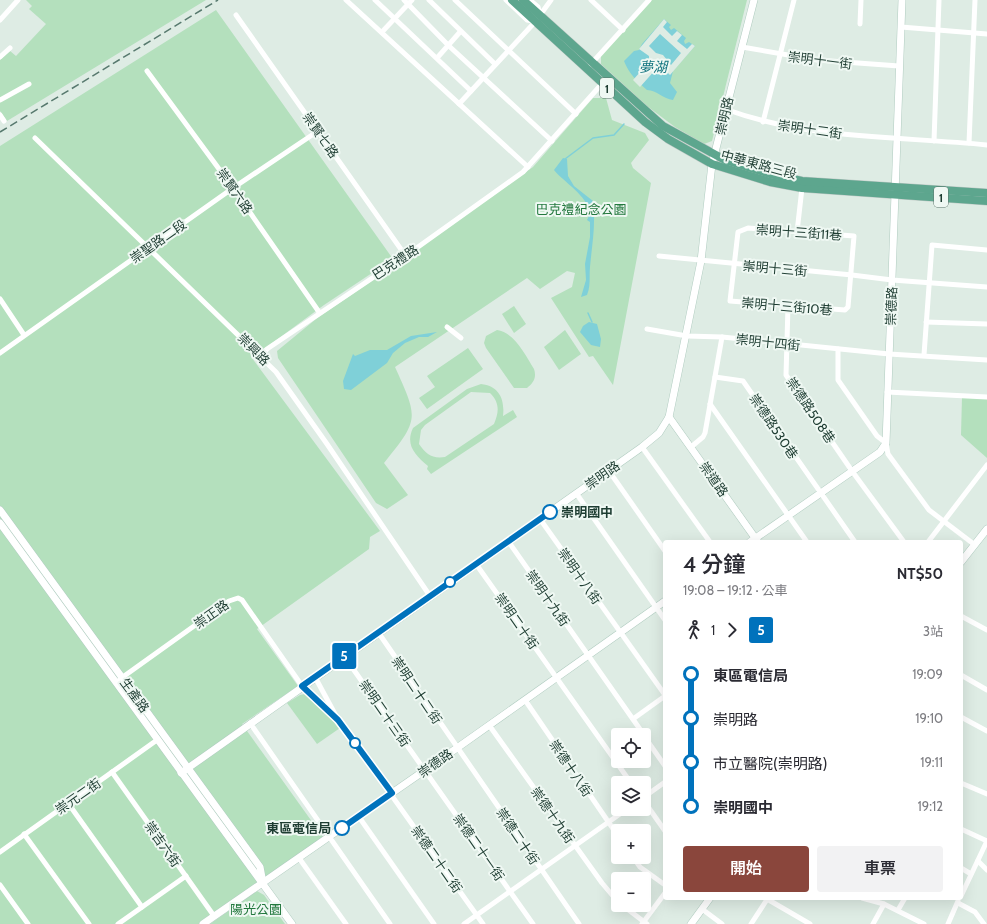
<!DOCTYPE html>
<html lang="zh-TW">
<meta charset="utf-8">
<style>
:root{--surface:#fff;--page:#f2f2f3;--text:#2b2b33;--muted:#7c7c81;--accent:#8a463c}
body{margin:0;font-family:Cabin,"Noto Sans TC",sans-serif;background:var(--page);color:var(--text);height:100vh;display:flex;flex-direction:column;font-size:15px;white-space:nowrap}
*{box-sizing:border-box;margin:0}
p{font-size:13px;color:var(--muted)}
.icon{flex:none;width:22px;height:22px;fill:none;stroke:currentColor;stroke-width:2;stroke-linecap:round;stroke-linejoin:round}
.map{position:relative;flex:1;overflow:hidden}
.drawer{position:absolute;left:663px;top:540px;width:300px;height:360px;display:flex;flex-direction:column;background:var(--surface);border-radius:4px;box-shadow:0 4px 16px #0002}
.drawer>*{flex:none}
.badge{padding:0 8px;border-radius:3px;font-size:14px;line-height:26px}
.fabs{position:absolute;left:611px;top:728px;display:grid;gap:8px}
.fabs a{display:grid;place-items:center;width:40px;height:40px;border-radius:4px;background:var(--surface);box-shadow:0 4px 16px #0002;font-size:20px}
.map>.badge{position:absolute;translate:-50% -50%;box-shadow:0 0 0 2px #fff}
.legs{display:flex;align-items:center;gap:6px;height:44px;padding:0 20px;font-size:13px}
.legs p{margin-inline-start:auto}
.summary{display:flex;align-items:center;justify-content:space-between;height:68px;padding:0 20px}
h1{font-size:22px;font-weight:600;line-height:30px}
.cta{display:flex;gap:8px;margin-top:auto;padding:8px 20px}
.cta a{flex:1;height:46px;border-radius:4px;background:var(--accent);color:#fff;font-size:16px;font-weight:600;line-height:46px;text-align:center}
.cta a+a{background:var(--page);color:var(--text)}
ul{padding:0 20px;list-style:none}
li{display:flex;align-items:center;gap:14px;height:44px;font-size:15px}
li i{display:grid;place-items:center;width:6px;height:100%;margin:0 5px;background:currentColor}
li i::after{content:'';width:10px;height:10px;margin:-5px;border:3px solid;border-radius:50%;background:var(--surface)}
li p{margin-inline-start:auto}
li:first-child i{background:linear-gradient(#0000 50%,currentColor 0)}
li:last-child i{background:linear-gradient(currentColor 50%,#0000 0)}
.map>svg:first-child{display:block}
.green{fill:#b4e0bd;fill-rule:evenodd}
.water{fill:#7fd0d8}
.pier{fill:#deece4;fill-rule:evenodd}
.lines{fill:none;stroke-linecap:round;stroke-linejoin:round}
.stream{stroke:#7fd0d8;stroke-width:1.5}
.secondary-casing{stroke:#b0ccc0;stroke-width:8}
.primary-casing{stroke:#c0c9c6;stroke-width:9}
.street{stroke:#fff;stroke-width:5}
.secondary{stroke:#fff;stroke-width:7}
.primary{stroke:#5da68e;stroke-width:8}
.rail{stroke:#57796e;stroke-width:1.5;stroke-dasharray:8 4;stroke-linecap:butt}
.line-1-casing{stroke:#fff;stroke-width:9}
.line-1{stroke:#0072bc;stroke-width:6}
.stop-1-dot{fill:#fff;stroke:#0072bc;stroke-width:2}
.labels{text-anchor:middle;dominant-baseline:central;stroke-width:4;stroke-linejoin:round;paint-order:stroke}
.shield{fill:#eff8f3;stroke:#5d756c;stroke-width:1}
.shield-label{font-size:12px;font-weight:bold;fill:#1e3d32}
.street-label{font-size:13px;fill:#1e3d32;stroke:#eff8f3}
.park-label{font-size:13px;fill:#23783e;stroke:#eff8f3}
.stop-label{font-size:13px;font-weight:bold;fill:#1e3d32;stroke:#eff8f3;text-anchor:start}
.water-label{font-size:14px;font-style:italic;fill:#12747f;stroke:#eff8f3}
</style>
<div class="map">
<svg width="987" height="924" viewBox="0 0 987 924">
<rect width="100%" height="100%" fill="#deece4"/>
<g class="green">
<path d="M26 0H206L7 121 0 111V60L10 51 16 56 46 24 29 9 32 6Z"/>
<path d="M652 0H747L712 141 704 144 675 127 647 106 601 64V56Z"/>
<path d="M216 10 393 259 324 305 252 358 380 531 370 537 369 549 257 629 298 686 242 724 323 837 199 924H0V146Z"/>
<path d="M593 98H606L612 120 645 133 649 140 631 163 633 168 651 183 613 385 593 356 589 357 551 298 572 287 575 273 567 271 540 289 527 278 395 367C418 418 420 419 384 463L408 495 387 509 376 503 278 358 277 351 316 319 408 256 533 167Z"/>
<path d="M514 306 526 324 514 333 502 314Z"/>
<path d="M497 330C514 332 526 356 534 369 537 378 533 383 527 388H514L486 348 484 343 486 336Z"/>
<path d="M565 330 581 354 559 370 544 347Z"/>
<path d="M468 348 483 369 427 409 419 398 435 387 427 376Z"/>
<path d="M481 384C499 386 505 399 503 416L513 410 517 417 431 474 427 469 428 466C415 455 405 445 413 428L467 389ZM471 392 490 393C500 403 499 412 494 424L445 457C432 459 426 454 419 444L421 430 425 425Z"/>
<path d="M962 397 987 398V458L961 435Z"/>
<path d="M305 694 340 728 317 744 287 703 300 695Z"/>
<path d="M257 891 264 895 285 924H210Z"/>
</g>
<g class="water">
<path d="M664 19 671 25 669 27 671 30 674 28 686 38 684 41 685 44 689 42 695 46 673 71 670 83 677 92 673 100C663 99 657 90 647 90 637 81 629 74 624 61L634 51 639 50 642 44Z"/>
<path d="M563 158 567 159 568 176 574 186 593 201C596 226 592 244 590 267 589 277 591 285 587 295L581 297 586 280 585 264 590 237V222L587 220C598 202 563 182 554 170Z"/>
<path d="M589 322 597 324 601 339 600 347 591 345 580 332 583 326Z"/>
<path d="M437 332 428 337H419L405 343 393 353 387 363 351 390 344 389 343 381 353 354 355 356 370 350H387L411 336Z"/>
</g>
<path class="pier" d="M664 19 667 22 663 27 672 36 677 31 682 35 677 41 687 49 692 44 695 46 670 75 662 67 656 69 640 87 633 80 649 62V56L639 49ZM660 34 681 53 671 65 663 55 656 53 649 46Z"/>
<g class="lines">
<g class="stream">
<path d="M565 159 593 138 614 135 624 124"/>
<path d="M588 313 592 322"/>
</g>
<g class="secondary-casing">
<g id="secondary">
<path d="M669 417 758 542"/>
<path d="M0 510 260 867 263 883"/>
<path d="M0 523 292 924"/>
<path d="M750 542 880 452 886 443 902 0"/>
<path d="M961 562 987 529"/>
<path d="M181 773 642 447 659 433 669 417 701 261 712 164 754 0"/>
<path d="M203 924 457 748 665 601"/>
<path d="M691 924 710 898"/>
</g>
</g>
<g class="primary-casing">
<g id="primary">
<path d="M512 0 645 122 668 139 712 164 770 182 802 188 987 201"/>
<path d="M523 0 663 126 725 160 770 174 802 181 987 193"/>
</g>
</g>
<g class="street">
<path d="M346 0 528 167"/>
<path d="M375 0 471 91"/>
<path d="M404 0 449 46 552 141"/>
<path d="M429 0 495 64"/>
<path d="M455 0 576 114"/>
<path d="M506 0 527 20 533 21"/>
<path d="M530 0 538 7 540 14"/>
<path d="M591 0 623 30"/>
<path d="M236 15 405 255"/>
<path d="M0 20 18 0"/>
<path d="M860 24 861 0"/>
<path d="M901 27 987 34"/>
<path d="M382 32 412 0"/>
<path d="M742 47 817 60 899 66"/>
<path d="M0 57 10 48"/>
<path d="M437 58 460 32"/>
<path d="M591 64 649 0"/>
<path d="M147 71 233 188 319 312"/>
<path d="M0 100 29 84"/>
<path d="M459 104 535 22 551 0"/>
<path d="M725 109C810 140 898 136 987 145"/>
<path d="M0 115 4 121"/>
<path d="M763 122 794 0"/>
<path d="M35 138 276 372 327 444 430 596"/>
<path d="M934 141 939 0"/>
<path d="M969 143 975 0"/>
<path d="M748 228 854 236 848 307 845 310 730 301 738 232Z"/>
<path d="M797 232 802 188"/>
<path d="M659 256 852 275 892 280 987 287"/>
<path d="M0 299 24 335"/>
<path d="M788 306 786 375 852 471 904 542"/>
<path d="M926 322 987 324"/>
<path d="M447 327 461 338"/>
<path d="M647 329 687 336 722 337 889 354 987 360"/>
<path d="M838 349V380L877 436 886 443 888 454 929 510 975 545"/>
<path d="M0 353 233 188 318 131"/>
<path d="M924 355 932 245 987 250"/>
<path d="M261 356 267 349 411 252 523 172 608 77"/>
<path d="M715 377 743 381 855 542"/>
<path d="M887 392 987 397"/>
<path d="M710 404 807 542"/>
<path d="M642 447 710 542"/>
<path d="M691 447 703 437 705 433 722 337"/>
<path d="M609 471 665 551"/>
<path d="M576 493 665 620"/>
<path d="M540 519 665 695"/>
<path d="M508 541 644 735"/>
<path d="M928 542 987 465"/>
<path d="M476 564 631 783"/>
<path d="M961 616 987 630"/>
<path d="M378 632 579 924"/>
<path d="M344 656 533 924"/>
<path d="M961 675 987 690"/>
<path d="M315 677 335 714"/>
<path d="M120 679 229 601 238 598 242 600 302 686 338 720 483 924"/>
<path d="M525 700 618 836"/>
<path d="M961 717 987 731"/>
<path d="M633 719 665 696"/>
<path d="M250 723 390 924"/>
<path d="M489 725 602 883 618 902"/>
<path d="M644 736 665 766"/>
<path d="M112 772 214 916"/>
<path d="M961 783 987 794"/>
<path d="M644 797 665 782"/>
<path d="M644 801 665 831"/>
<path d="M68 803 142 907"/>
<path d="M359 817 434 924"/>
<path d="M961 829 987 841"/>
<path d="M24 834 89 924"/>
<path d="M0 852 157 740"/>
<path d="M633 857 640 867 665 885"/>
<path d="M299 858 346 924"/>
<path d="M978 861 987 870"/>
<path d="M961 868 971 874"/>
<path d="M0 885 28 924"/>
<path d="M961 896 987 841"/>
<path d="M862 898 884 904 924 924"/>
<path d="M767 899 810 924"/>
<path d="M958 903 975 912 984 924"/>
<path d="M622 905 647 924"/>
<path d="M702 909 722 924"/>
<path d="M898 910 905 898"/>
<path d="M118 924 186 876"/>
<path d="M464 924 627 809"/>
<path d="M642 924 665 893"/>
<path d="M751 924 768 898"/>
<path d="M873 924 884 904"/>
<path d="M948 924 958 901"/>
</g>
<use href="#secondary" class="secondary"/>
<use href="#primary" class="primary"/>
<path class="rail" d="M0 132 218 0"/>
</g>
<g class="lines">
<g class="line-1-casing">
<path id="line-1" d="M342 828 392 793 338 720 302 686 550 512"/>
</g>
<use href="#line-1" class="line-1"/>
</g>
<g class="stop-1-dot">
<circle cx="550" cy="512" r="7"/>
<circle cx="450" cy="582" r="5"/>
<circle cx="355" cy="743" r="5"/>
<circle cx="342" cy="828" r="7"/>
</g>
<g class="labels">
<g class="shield">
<rect x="600" y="78" width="14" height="20" rx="3"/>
<rect x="934" y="187" width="14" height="20" rx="3"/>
</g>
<g class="shield-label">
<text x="607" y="88">1</text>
<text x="941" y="197">1</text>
</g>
<g class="street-label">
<text transform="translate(820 60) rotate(7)">崇明十一街</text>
<text transform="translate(724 116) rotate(-77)">崇明路</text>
<text transform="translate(810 129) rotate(8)">崇明十二街</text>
<text transform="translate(321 135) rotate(55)">崇賢七路</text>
<text transform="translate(759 164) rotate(15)">中華東路三段</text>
<text transform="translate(235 191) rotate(55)">崇賢六路</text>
<text transform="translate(799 232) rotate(4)">崇明十三街11巷</text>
<text transform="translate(158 241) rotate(-35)">崇聖路二段</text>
<text transform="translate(395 262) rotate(-33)">巴克禮路</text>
<text transform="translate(775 268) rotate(5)">崇明十三街</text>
<text transform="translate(787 306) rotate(5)">崇明十三街10巷</text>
<text transform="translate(891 306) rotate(-88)">崇德路</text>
<text transform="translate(768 342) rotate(6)">崇明十四街</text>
<text transform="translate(254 349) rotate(45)">崇興路</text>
<text transform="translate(811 410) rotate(56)">崇德路508巷</text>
<text transform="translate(774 426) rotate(56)">崇德路530巷</text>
<text transform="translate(602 475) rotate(-35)">崇明路</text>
<text transform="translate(714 479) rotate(55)">崇道路</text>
<text transform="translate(580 576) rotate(55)">崇明十八街</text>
<text transform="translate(548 598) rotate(55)">崇明十九街</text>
<text transform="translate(211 614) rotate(-35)">崇正路</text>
<text transform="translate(517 621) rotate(55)">崇明二十街</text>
<text transform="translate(417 690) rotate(56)">崇明二十二街</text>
<text transform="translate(135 695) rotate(54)">生產路</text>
<text transform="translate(385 713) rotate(55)">崇明二十三街</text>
<text transform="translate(435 763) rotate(-35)">崇德路</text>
<text transform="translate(571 768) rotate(56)">崇德十八街</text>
<text transform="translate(78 796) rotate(-35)">崇元二街</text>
<text transform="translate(553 815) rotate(55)">崇德十九街</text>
<text transform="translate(518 836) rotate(56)">崇德二十街</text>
<text transform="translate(163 844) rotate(55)">崇吉六街</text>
<text transform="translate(479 847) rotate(55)">崇德二十一街</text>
<text transform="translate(437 859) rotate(55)">崇德二十二街</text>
</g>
<g class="park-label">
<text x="581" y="209">巴克禮紀念公園</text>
<text x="256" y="909">陽光公園</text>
</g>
<g class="stop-label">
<text x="561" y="512">崇明國中</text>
<text x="331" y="828" text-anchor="end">東區電信局</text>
</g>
<g class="water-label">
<text x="653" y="67">夢湖</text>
</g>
</g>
</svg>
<div class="fabs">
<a><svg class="icon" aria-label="locate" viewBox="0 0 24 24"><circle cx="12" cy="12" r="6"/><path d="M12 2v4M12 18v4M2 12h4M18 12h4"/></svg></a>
<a><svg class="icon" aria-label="layers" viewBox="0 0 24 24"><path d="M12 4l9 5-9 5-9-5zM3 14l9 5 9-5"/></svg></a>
<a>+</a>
<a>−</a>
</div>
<b class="badge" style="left:344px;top:656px;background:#0072bc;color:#fff">5</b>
<section class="drawer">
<div class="summary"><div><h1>4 分鐘</h1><p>19:08 – 19:12 · 公車</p></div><b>NT$50</b></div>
<div class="legs"><svg class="icon" aria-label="walk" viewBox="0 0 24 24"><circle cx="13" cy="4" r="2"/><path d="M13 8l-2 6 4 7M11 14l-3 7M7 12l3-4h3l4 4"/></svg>1<svg class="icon" aria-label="forward" viewBox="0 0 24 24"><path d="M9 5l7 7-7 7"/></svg><b class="badge" style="background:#0072bc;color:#fff">5</b><p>3站</p></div>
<ul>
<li><i style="color:#0072bc"></i><b>東區電信局</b><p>19:09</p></li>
<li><i style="color:#0072bc"></i><span>崇明路</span><p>19:10</p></li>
<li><i style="color:#0072bc"></i><span>市立醫院(崇明路)</span><p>19:11</p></li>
<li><i style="color:#0072bc"></i><b>崇明國中</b><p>19:12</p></li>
</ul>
<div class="cta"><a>開始</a><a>車票</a></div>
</section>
</div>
